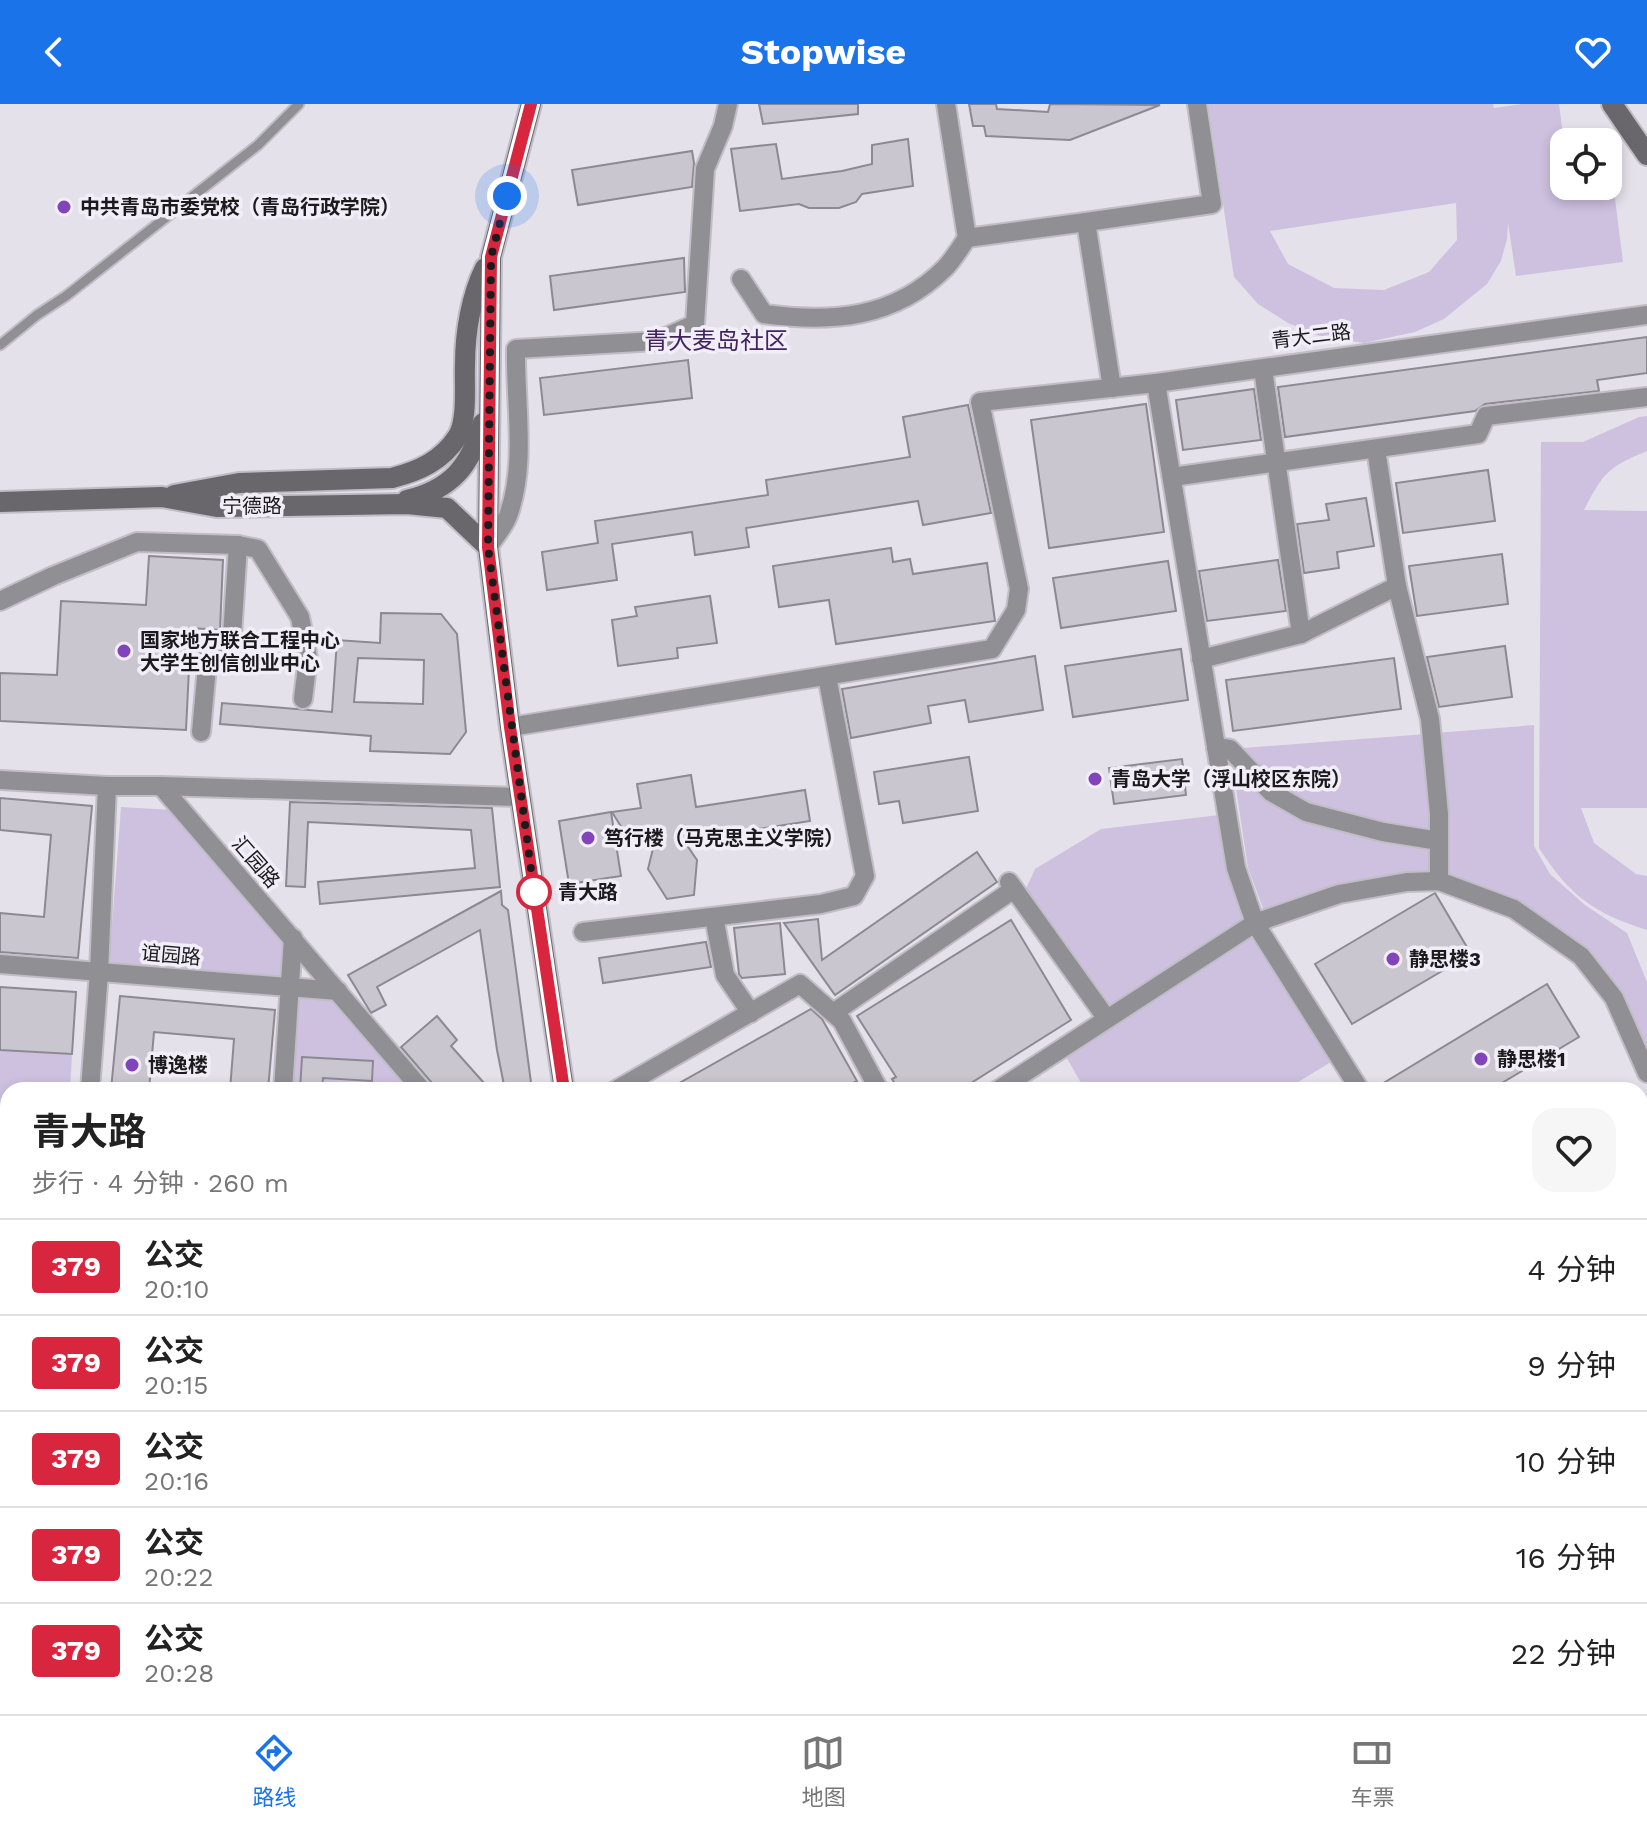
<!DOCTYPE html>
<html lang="zh">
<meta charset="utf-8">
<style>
:root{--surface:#fff;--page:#f6f6f6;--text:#222;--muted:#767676;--line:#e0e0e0;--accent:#1a73e8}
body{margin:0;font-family:"Work Sans","Noto Sans SC",sans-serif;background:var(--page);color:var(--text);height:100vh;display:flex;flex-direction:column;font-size:30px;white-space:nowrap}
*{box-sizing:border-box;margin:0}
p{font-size:26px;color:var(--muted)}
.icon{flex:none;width:44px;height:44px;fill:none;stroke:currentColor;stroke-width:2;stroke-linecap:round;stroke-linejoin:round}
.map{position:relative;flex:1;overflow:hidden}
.panel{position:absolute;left:0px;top:978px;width:1648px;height:632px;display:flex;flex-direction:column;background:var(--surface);border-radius:24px 24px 0 0;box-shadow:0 4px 12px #0003}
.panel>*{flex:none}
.badge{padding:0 16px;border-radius:6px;font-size:28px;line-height:52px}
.tools{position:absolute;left:1550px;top:24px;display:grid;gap:16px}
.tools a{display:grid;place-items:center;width:72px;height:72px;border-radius:16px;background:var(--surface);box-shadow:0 4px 12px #0003;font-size:40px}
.you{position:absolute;width:40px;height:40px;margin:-20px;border:6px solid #fff;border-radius:50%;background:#1a73e8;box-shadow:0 0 0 12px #1a73e833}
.map>.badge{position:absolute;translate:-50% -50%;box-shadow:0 0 0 4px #fff}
.round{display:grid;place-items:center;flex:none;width:84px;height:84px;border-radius:24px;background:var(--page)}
.head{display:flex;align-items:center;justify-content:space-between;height:136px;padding:0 32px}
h1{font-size:38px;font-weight:700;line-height:60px}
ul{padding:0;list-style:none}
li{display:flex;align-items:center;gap:24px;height:96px;padding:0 32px;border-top:2px solid var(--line)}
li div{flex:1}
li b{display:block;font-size:30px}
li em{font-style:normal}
li .badge{min-width:88px;font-weight:700;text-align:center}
header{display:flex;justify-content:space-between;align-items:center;height:104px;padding:0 32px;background:var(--accent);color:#fff;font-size:36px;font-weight:700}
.dock{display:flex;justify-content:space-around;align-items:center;height:112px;border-top:2px solid var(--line);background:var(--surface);font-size:22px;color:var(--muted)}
.dock a{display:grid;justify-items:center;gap:4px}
.dock .selected{color:var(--accent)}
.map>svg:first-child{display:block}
.green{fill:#cec1e0;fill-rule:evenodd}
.building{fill:#c9c6cf;stroke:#8d8992;stroke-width:2;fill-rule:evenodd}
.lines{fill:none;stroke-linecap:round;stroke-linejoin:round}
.lane-casing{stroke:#c1bdc6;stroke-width:13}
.street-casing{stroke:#c1bdc6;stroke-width:22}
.secondary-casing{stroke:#c1bdc6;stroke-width:24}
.lane{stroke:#908f93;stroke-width:9}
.street{stroke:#908f93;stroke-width:18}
.secondary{stroke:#69676c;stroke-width:20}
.line-casing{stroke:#fff;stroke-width:18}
.line{stroke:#d7263d;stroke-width:12}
.walk{stroke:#1b1a1d;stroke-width:8;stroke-dasharray:0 14.4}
.poi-dot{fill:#8045bb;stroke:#f2eef8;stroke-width:3}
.stop-dot{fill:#fff;stroke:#d7263d;stroke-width:4}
.labels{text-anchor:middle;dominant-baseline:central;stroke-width:7;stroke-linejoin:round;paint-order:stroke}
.poi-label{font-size:20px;font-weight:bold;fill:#1b1a1d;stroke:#f2eef8;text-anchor:start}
.street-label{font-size:20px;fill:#1b1a1d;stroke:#f2eef8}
.stop-label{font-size:20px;font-weight:bold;fill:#1b1a1d;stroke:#f2eef8;text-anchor:start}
.quarter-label{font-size:24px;fill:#41255e;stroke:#f2eef8}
</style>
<header><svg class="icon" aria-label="back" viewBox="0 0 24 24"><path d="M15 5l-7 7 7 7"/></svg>Stopwise<svg class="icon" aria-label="heart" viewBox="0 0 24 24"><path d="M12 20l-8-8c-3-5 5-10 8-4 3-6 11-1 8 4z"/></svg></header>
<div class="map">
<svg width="1647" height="1610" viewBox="0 0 1647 1610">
<rect width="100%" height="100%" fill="#e5e1eb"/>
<g class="green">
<path d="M1208 0H1493L1494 4 1522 0H1559L1564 38V82H1608L1610 55 1623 158 1516 172 1508 119 1507 135 1501 157 1487 180 1444 215 1415 228 1364 239 1322 233 1288 219 1258 200 1234 173ZM1456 99 1457 136 1429 168 1384 186 1334 184 1288 160 1270 127Z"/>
<path d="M1647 312V347C1608 363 1603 369 1584 406L1647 407V704H1581L1594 739 1636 770 1647 772V826C1593 809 1569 791 1539 744L1541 338H1583L1639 313Z"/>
<path d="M1534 621V742L1550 770 1585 801 1627 829 1647 878V953L1584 847 1445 772 1436 629Z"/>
<path d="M1426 630 1432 710 1431 770 1264 807 1248 764 1230 645Z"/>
<path d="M121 703 173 706 283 836 281 875 109 860Z"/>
<path d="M1219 711 1247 816 1109 906 1024 789 1035 765 1101 725Z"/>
<path d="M1254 827 1336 955 1285 986H1085L1065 951Z"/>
<path d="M294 889 335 893 415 986H322L323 974 372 977 373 957 303 953 300 986H288Z"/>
<path d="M0 946 72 950 70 986H8V1046L0 1045Z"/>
<path d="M1647 1093V1191L1640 1198V1095Z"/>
<path d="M1647 1213V1500L1640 1508V1220Z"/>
<path d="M0 1255 8 1256V1602H38L37 1610H0Z"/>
<path d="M1647 1540V1610H1591L1595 1602H1640V1548Z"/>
<path d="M62 1602H217V1610H61Z"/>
<path d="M438 1602H604L603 1610H437Z"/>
<path d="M1307 1602H1416L1418 1610H1317Z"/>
</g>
<g class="building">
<path d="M759 0H858V10L763 20Z"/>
<path d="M969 0H996L997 5 1048 8 1050 0 1160 1 1070 36 986 32 984 22H973Z"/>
<path d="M908 35 913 82 862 90 856 98 839 104H809L799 100 740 107 731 45 776 40 782 75 842 67 872 60V41Z"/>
<path d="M692 47 694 59 692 83 578 101 572 66Z"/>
<path d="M684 154 685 188 554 206 550 172Z"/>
<path d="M1647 233V269L1597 276 1599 287 1485 300 1475 307 1285 333 1278 283Z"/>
<path d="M688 256 692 294 544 311 540 274Z"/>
<path d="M1254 285 1261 336 1183 346 1176 296Z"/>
<path d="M1146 300 1164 428 1049 444 1031 316Z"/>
<path d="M968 301 991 409 923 421 918 397 746 424 749 443 695 451 692 428 612 440 617 476 547 486 542 448 598 439 595 417 768 391 766 376 910 353 903 313Z"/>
<path d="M1488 366 1495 417 1403 429 1396 379Z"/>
<path d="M1366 394 1374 442 1337 448 1339 464 1304 469 1297 420 1329 416 1326 400Z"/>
<path d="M891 444 893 458 910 455 913 470 987 459 995 517 836 540 829 496 779 503 773 462Z"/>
<path d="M1502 450 1508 500 1417 512 1409 462Z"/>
<path d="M149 452 223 456 220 526 191 524 186 626 0 617V569L57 571 61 497 146 501Z"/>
<path d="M1278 456 1286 507 1207 517 1199 467Z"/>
<path d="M1168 457 1176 507 1061 524 1053 474Z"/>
<path d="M710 492 717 539 677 544 678 554 618 562 612 516 637 512 635 503Z"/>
<path d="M381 509 441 510 457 530 466 628 450 650 370 647 371 632 220 620 222 599 332 608 337 536 380 539ZM358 554 424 556 423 600 354 598Z"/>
<path d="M1505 542 1512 593 1439 603 1427 553Z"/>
<path d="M1181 545 1188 596 1073 613 1065 562Z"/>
<path d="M1035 552 1043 606 969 618 965 596 928 602 931 619 851 634 842 585Z"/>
<path d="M1394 554 1401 605 1233 627 1226 576Z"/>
<path d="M969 653 978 707 903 719 899 697 879 700 874 668Z"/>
<path d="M1182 655 1186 691 1114 700 1109 664Z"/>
<path d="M691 671 696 703 805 686 810 717 684 737 697 756 694 791 667 795 648 765 658 724 625 729 612 708 641 704 637 680Z"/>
<path d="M0 694 92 702 78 854 0 848V809L44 813 51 731 0 726Z"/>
<path d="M290 698 492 704 500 783 320 800 318 778 475 764 471 726 308 718 305 783 286 782Z"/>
<path d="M611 708 621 772 569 780 559 717Z"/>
<path d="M977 748 997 778 835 891 784 819 818 815 822 856Z"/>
<path d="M501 787 502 801 508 806 532 986H505L497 946 480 826 377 883 386 901 371 909 348 871Z"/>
<path d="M1435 789 1471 850 1352 920 1315 860Z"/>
<path d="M1011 816 1071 916 960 986H899L892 975 896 973 857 912Z"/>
<path d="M780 819 785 870 742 874 739 870 734 824Z"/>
<path d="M706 838 711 863 603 879 599 854Z"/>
<path d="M1547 880 1579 933 1490 986H1372Z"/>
<path d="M0 883 76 888 72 950 0 946Z"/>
<path d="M120 892 275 906 268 986H230L234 935 154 928 149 986H111Z"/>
<path d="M811 905 822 915 857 977 840 986H667Z"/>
<path d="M437 912 457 936 451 942 484 979 476 986H438L401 943Z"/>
<path d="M302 953 373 957 372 977 323 974 322 986H300Z"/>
</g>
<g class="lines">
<g class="lane-casing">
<path id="lane" d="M0 241 37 211 66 192 258 41 299 0"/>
</g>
<g class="street-casing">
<g id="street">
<path d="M946 0 967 134 1086 118"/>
<path d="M741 175 764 210C831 219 894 215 945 164 953 156 960 144 967 134"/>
<path d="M1263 265 1301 530"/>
<path d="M1156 279 1236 764 1255 819 1360 986"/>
<path d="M1112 284 1086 118 1212 100 1197 0"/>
<path d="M1376 345 1397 482"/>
<path d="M1172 373 1478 330 1486 312 1647 293"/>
<path d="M238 441 258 445 300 513 308 554 303 595"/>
<path d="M488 443C494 434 504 423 508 412 527 360 515 300 516 245L657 237 695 220 705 65 723 22 728 0"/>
<path d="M0 497 53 472 137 438 238 441 232 532 208 552 201 628"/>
<path d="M1201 555 1301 530 1397 482 1430 615 1439 710V777"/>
<path d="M510 623 992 545 1016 506 1019 485 980 298 1156 279 1647 211"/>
<path d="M1216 643 1230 645 1271 688 1306 708 1383 728 1439 737"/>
<path d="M0 676 107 682H161L422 986"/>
<path d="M161 682 520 693"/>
<path d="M1009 778 1107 915"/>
<path d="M714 813 725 871 751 909"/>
<path d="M583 828 821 800 854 792 865 772 827 572"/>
<path d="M0 860 338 887"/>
<path d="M833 909 1014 785"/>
<path d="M90 986 99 868 107 682"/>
<path d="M283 986 293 834"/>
<path d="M616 986 800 880 842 917 879 986"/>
<path d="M998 986 1255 819 1339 790 1407 778 1439 777 1514 805 1581 852 1614 894 1647 969"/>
<path d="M0 1059 8 1060"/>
<path d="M1640 1088 1647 1086"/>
<path d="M1640 1210 1647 1203"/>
<path d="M0 1250H8"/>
<path d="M1640 1385 1647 1389"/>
<path d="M0 1439H8"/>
<path d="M1640 1519 1647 1510"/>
<path d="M1282 1602 1292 1610"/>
<path d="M1532 1602 1537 1610"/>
<path d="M45 1610 46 1602"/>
<path d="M240 1610 241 1602"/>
<path d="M427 1610V1602"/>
<path d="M617 1610V1602"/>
<path d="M790 1610V1602"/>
<path d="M1446 1610 1448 1602"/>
<path d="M1568 1610 1575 1602"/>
</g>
</g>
<g class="secondary-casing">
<g id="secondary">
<path d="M531 0 491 153 488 443 510 623 564 986"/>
<path d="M1612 0 1647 51"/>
<path d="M174 391 239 379 392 374C419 367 442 357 458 332 468 315 464 280 465 260 465 229 471 192 485 164"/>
<path d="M407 396C452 385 470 362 483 319"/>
<path d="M0 398 162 393 217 403 407 400 447 404 488 443"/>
<path d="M985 1602 992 1610"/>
</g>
</g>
<use href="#lane" class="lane"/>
<use href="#street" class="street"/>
<use href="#secondary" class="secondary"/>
</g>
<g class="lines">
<g class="line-casing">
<path id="line" d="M531 0 491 153 488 443 510 623 564 986"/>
</g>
<use href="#line" class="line"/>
<path class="walk" d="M507 92 491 153 488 443 534 788"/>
</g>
<g class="poi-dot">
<circle cx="64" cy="103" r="8"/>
<circle cx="124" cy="547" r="8"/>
<circle cx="1095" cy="675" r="8"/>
<circle cx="588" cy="734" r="8"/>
<circle cx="1393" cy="855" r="8"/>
<circle cx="1481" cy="955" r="8"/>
<circle cx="132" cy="961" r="8"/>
</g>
<circle class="stop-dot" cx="534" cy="788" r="16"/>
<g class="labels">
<g class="poi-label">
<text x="80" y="103">中共青岛市委党校（青岛行政学院）</text>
<text x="140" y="536">国家地方联合工程中心<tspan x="140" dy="23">大学生创信创业中心</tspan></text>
<text x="1111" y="675">青岛大学（浮山校区东院）</text>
<text x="604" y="734">笃行楼（马克思主义学院）</text>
<text x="1409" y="855">静思楼3</text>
<text x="1497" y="955">静思楼1</text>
<text x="148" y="961">博逸楼</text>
</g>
<g class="street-label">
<text transform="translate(1311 232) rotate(-7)">青大二路</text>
<text x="252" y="402">宁德路</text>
<text transform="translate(256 758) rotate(49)">汇园路</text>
<text transform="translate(171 851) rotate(5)">谊园路</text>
</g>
<g class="stop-label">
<text x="558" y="788">青大路</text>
</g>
<g class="quarter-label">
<text x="716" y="237">青大麦岛社区</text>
</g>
</g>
</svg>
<div class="tools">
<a><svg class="icon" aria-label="locate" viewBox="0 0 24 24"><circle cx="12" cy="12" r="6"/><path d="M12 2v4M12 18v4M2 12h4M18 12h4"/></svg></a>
</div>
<div class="you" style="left:507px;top:92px"></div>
<section class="panel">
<div class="head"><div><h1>青大路</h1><p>步行 · 4 分钟 · 260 m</p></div><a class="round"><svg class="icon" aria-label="heart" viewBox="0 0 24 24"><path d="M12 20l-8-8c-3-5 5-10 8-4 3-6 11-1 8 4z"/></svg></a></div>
<ul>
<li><span class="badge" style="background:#d7263d;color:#fff">379</span><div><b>公交</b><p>20:10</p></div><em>4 分钟</em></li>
<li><span class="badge" style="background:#d7263d;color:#fff">379</span><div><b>公交</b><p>20:15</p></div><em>9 分钟</em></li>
<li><span class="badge" style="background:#d7263d;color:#fff">379</span><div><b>公交</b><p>20:16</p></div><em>10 分钟</em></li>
<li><span class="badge" style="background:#d7263d;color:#fff">379</span><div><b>公交</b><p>20:22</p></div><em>16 分钟</em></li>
<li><span class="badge" style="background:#d7263d;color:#fff">379</span><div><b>公交</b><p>20:28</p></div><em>22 分钟</em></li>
</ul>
</section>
</div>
<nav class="dock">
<a class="selected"><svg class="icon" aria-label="directions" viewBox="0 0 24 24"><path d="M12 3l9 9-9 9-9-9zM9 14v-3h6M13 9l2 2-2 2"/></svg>路线</a>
<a><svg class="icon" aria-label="map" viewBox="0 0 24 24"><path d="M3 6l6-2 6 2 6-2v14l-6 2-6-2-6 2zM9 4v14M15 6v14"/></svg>地图</a>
<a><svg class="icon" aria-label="tickets" viewBox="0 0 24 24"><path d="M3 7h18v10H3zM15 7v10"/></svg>车票</a>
</nav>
